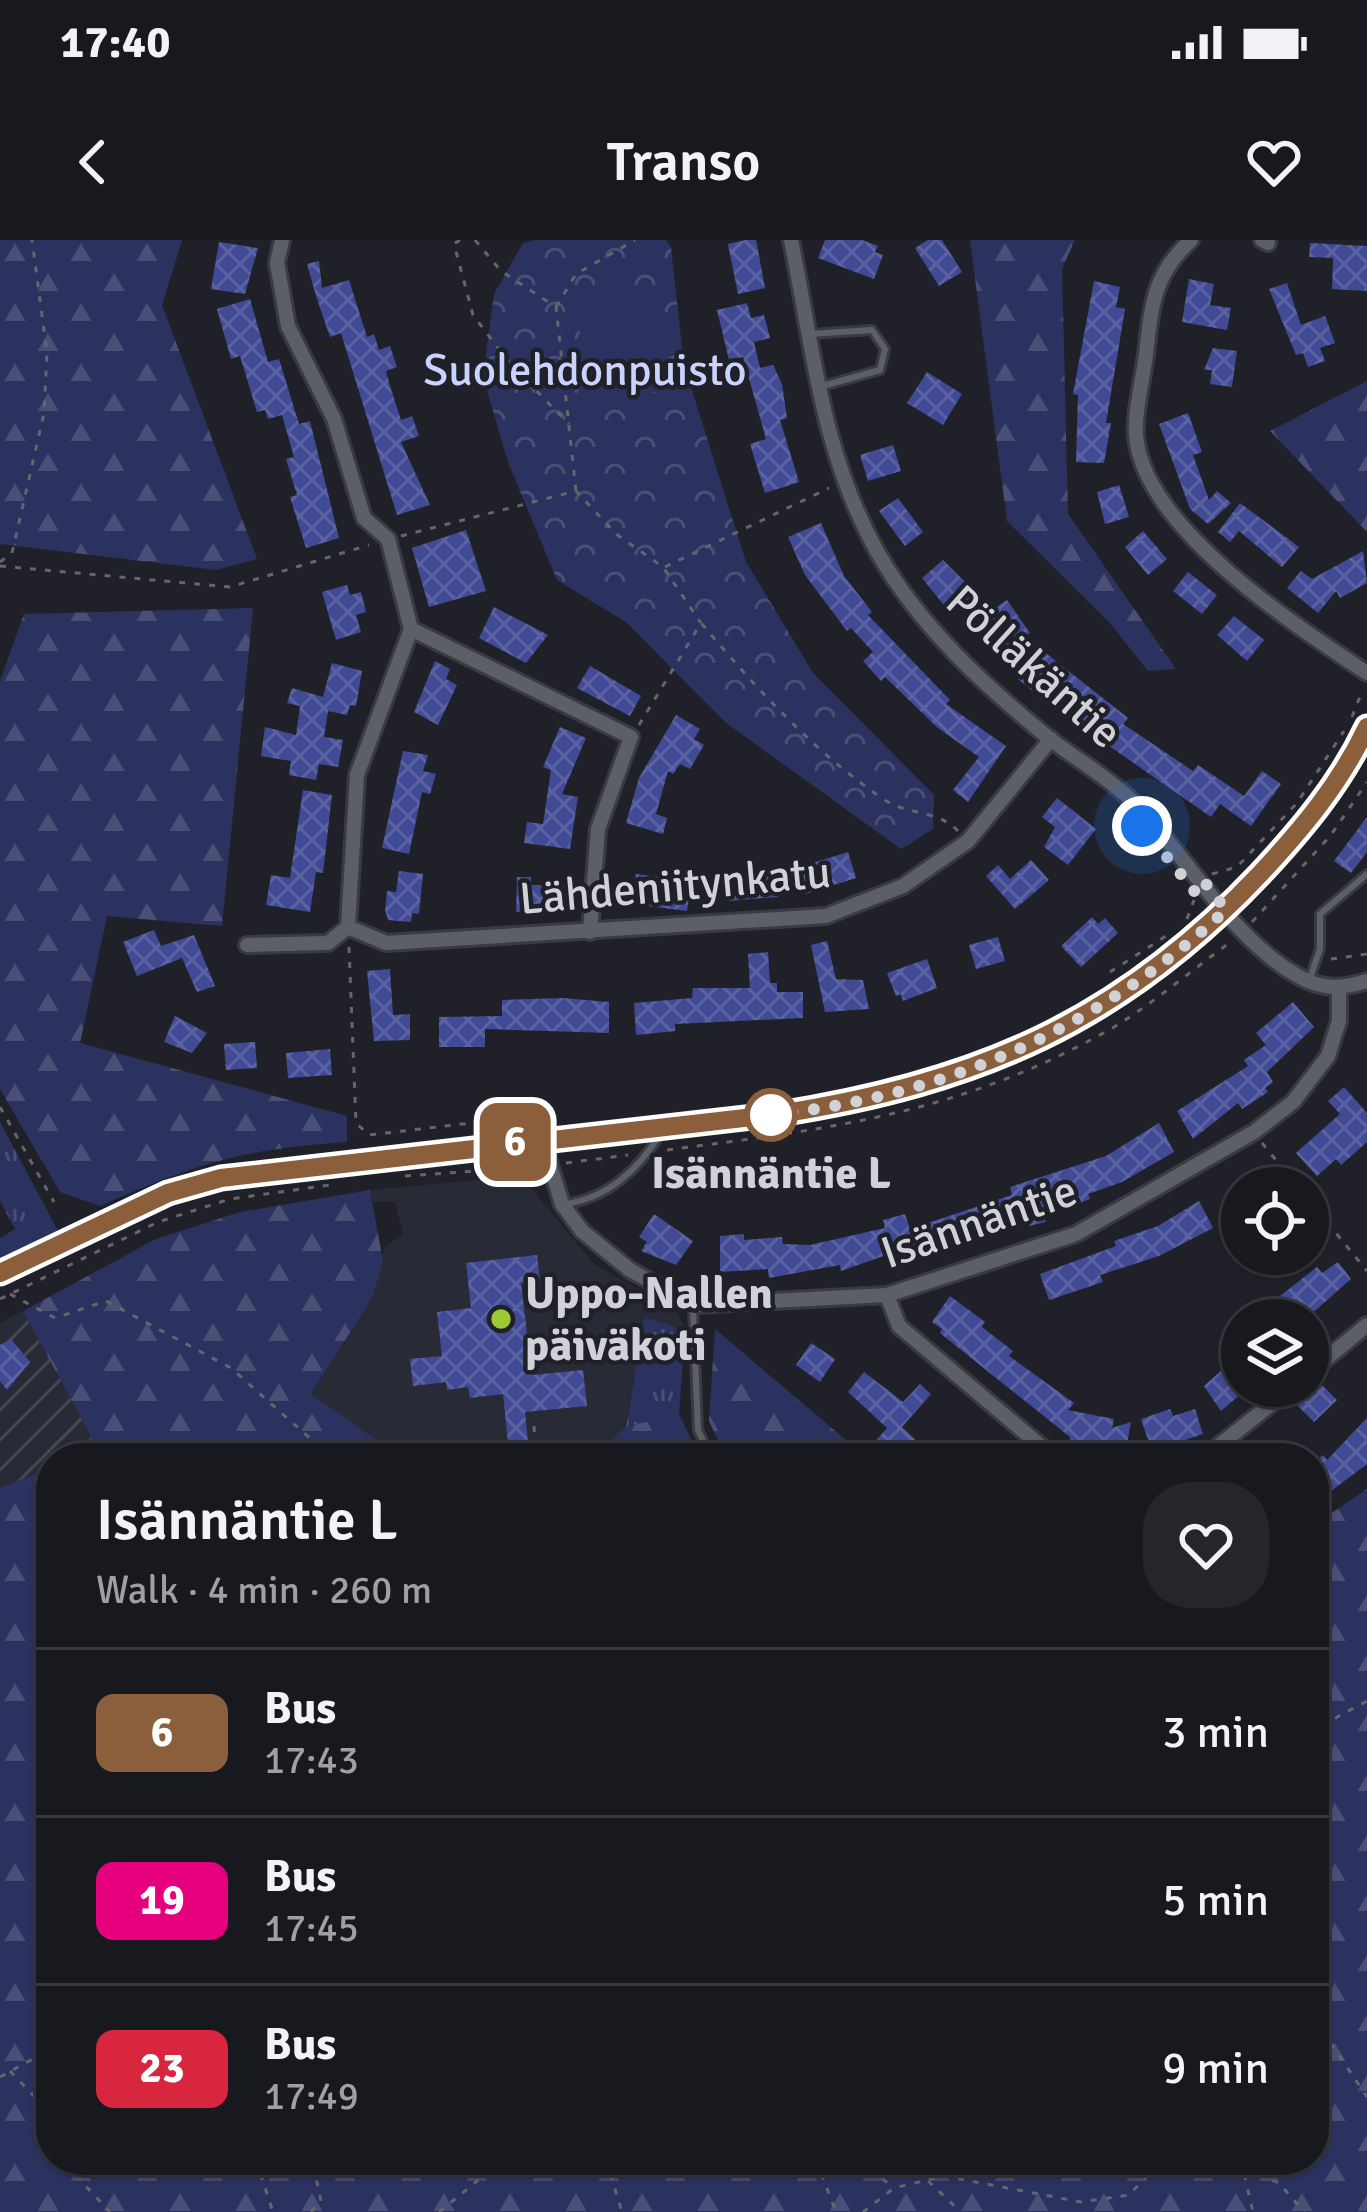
<!DOCTYPE html>
<meta charset="utf-8">
<style>
:root{--surface:#18191e;--page:#25262b;--text:#f1f3f6;--muted:#9fa0a4;--line:#36383c}
body{margin:0;font-family:Signika,sans-serif;background:var(--page);color:var(--text);height:100vh;display:flex;flex-direction:column;font-size:45px;white-space:nowrap}
*{box-sizing:border-box;margin:0}
p{font-size:39px;color:var(--muted)}
.icon{flex:none;width:66px;height:66px;fill:none;stroke:currentColor;stroke-width:2;stroke-linecap:round;stroke-linejoin:round}
.map{position:relative;flex:1;overflow:hidden}
.details{position:absolute;left:36px;top:1203px;width:1293px;height:732px;display:flex;flex-direction:column;background:var(--surface);border-radius:48px;box-shadow:0 3px 9px #0004,0 0 0 3px var(--line)}
.details>*{flex:none}
.badge{padding:0 24px;border-radius:18px;font-size:42px;line-height:78px}
.tools{position:absolute;left:1221px;top:927px;display:grid;gap:24px}
.tools a{display:grid;place-items:center;width:108px;height:108px;border-radius:50%;background:var(--surface);box-shadow:0 3px 9px #0004,0 0 0 3px var(--line);font-size:60px}
.you{position:absolute;width:60px;height:60px;margin:-30px;border:9px solid #fff;border-radius:50%;background:#1a73e8;box-shadow:0 0 0 18px #1a73e833}
.map>.badge{position:absolute;translate:-50% -50%;box-shadow:0 0 0 6px #fff}
.round{display:grid;place-items:center;flex:none;width:126px;height:126px;border-radius:48px;background:var(--page)}
.headline{display:flex;align-items:center;justify-content:space-between;height:204px;padding:0 60px}
h1{font-size:57px;font-weight:600;line-height:90px}
ul{padding:0;list-style:none}
li{display:flex;align-items:center;gap:36px;height:168px;padding:0 60px;border-top:3px solid var(--line)}
li div{flex:1}
li b{display:block;font-size:45px}
li em{font-style:normal}
li .badge{min-width:132px;font-weight:700;text-align:center}
.status{display:flex;justify-content:space-between;align-items:center;height:84px;padding:0 60px;background:var(--surface);direction:ltr}
.status svg{height:33px;fill:currentColor}
header{display:flex;justify-content:space-between;align-items:center;height:156px;padding:0 60px;background:var(--surface);font-size:54px;font-weight:600}
.map>svg:first-child{display:block}
.built{fill:#282a36}
.industrial{fill:url(#industrial-furrows)}
.grass{fill:url(#grass-tufts)}
.forest{fill:url(#forest-firs)}
.park{fill:url(#park-crowns)}
.pitch{fill:#2c325f}
.building{fill:url(#building-cross-hatch)}
.lines{fill:none;stroke-linecap:round;stroke-linejoin:round}
.lane-casing{stroke:#3a3b41;stroke-width:12}
.street-casing{stroke:#3a3b41;stroke-width:20}
.secondary-casing{stroke:#3a3b41;stroke-width:24}
.path{stroke:#65666c;stroke-width:3;stroke-dasharray:6 9;stroke-linecap:butt}
.lane{stroke:#5d5f67;stroke-width:6}
.street{stroke:#5d5f67;stroke-width:14}
.secondary{stroke:#656b90;stroke-width:18}
.line-casing{stroke:#fff;stroke-width:27}
.line{stroke:#8b5e3c;stroke-width:18}
.walk{stroke:#d1d2d7;stroke-width:12;stroke-dasharray:0 21.6}
.stop-dot{fill:#fff;stroke:#8b5e3c;stroke-width:6}
.poi-dot{fill:#9cca32;stroke:#202128;stroke-width:4.5}
.labels{text-anchor:middle;dominant-baseline:central;stroke-width:9;stroke-linejoin:round;paint-order:stroke}
.park-label{font-size:45px;fill:#cad3fe;stroke:#202128}
.street-label{font-size:45px;fill:#d1d2d7;stroke:#202128}
.stop-label{font-size:45px;font-weight:bold;fill:#d1d2d7;stroke:#202128}
.poi-label{font-size:45px;font-weight:bold;fill:#d1d2d7;stroke:#202128;text-anchor:start}
</style>
<div class="status"><b>17:40</b><svg viewBox="0 0 49 12"><path d="M0 12V9h3v3zM5 12V6h3v6zM10 12V3h3v9zM15 12V0h3v12zM26 1h20v11H26zM47 4h2v5h-2z"/></svg></div>
<header><svg class="icon" aria-label="back" viewBox="0 0 24 24"><path d="M15 5l-7 7 7 7"/></svg>Transo<svg class="icon" aria-label="heart" viewBox="0 0 24 24"><path d="M12 20l-8-8c-3-5 5-10 8-4 3-6 11-1 8 4z"/></svg></header>
<div class="map">
<svg width="1367" height="1972" viewBox="0 0 1367 1972">
<defs>
<pattern id="industrial-furrows" width="10" height="10" patternUnits="userSpaceOnUse" patternTransform="scale(3)"><rect width="10" height="10" fill="#282a36"/><path d="M-1 1l2-2M0 10L10 0M9 11l2-2" fill="none" stroke="#464852"/></pattern>
<pattern id="grass-tufts" width="24" height="20" patternUnits="userSpaceOnUse" patternTransform="scale(3)"><rect width="24" height="20" fill="#2c325f"/><path d="M3 7l-1-3M5 7V3M7 7l1-3M15 17l-1-3M17 17v-4M19 17l1-3" fill="none" stroke="#4a4f75"/></pattern>
<pattern id="forest-firs" width="22" height="20" patternUnits="userSpaceOnUse" patternTransform="scale(3)"><rect width="22" height="20" fill="#2c325f"/><path d="M5 1l3.5 6h-7zM16 11l3.5 6h-7z" fill="#4a4f75"/></pattern>
<pattern id="park-crowns" width="20" height="18" patternUnits="userSpaceOnUse" patternTransform="scale(3)"><rect width="20" height="18" fill="#2c325f"/><path d="M2 6a3 3 0 1 1 6 0M12 15a3 3 0 1 1 6 0" fill="none" stroke="#4a4f75"/></pattern>
<pattern id="building-cross-hatch" width="8" height="8" patternUnits="userSpaceOnUse" patternTransform="scale(3)"><rect width="8" height="8" fill="#414a95"/><path d="M0 0l8 8M0 8l8-8" fill="none" stroke="#5b63a3"/></pattern>
</defs>
<rect width="100%" height="100%" fill="#202128"/>
<path class="built" d="M521 936 594 1024 678 1073 685 1090 644 1077 625 1187 610 1201 402 1218 311 1155 372 1058 384 1008 403 994 395 962H373L370 950Z"/>
<path class="industrial" d="M23 1071 92 1198 90 1212 51 1218V1228L0 1248V1083Z"/>
<g class="grass">
<path d="M0 882 58 991 0 1018V998L15 989 0 961Z"/>
<path d="M644 1077 685 1090 679 1174 626 1187Z"/>
</g>
<g class="forest">
<path d="M0 0H182L162 65 257 319 216 330 0 304Z"/>
<path d="M970 0H1075L1062 29 1068 274 1176 429 1148 431 1110 383 1007 281Z"/>
<path d="M1367 141V292L1270 191Z"/>
<path d="M253 368 222 686 107 676 80 803 347 876V902C241 909 196 924 100 966L60 952 0 849V441L24 374Z"/>
<path d="M370 950 383 1021 372 1058 311 1154 402 1218H75L90 1212 92 1198 23 1071 156 999 240 972Z"/>
<path d="M715 1089 867 1218H726L709 1181Z"/>
<path d="M679 1174 700 1218H449L610 1201 625 1187Z"/>
<path d="M51 1228V1920H1314V1285L1367 1249V1972H0V1248Z"/>
</g>
<path class="park" d="M536 0H666L671 7 684 125 746 322 813 433 934 555 933 589 901 609 725 482 626 382 557 340 508 222 483 137 494 54 523 3Z"/>
<path class="pitch" d="M651 54 663 151 588 161 576 63Z"/>
<g class="building">
<path d="M746 0H756L765 48 738 54 728 4Z"/>
<path d="M825 0H862L878 6 875 12 883 15 874 39 818 18Z"/>
<path d="M928 0H942L962 32 939 46 915 8Z"/>
<path d="M219 2 258 8 245 54 211 49Z"/>
<path d="M1310 3 1367 6V51L1332 49 1333 18 1309 17Z"/>
<path d="M319 21 322 48 349 40 367 97 374 94 379 110 390 106 397 127 386 131 390 146 401 180 412 176 419 196 401 202 430 265 397 275 341 93 330 97 316 56 307 24Z"/>
<path d="M1189 39 1214 44 1210 65 1231 68 1227 90 1182 82Z"/>
<path d="M1094 41 1120 47 1116 67 1125 69 1106 183H1111L1104 223 1076 222 1078 155 1073 154Z"/>
<path d="M1287 43 1301 85 1325 76 1335 103 1320 108 1325 121 1308 127 1303 113 1296 115 1269 49Z"/>
<path d="M250 59 268 122 279 119 299 184 310 181 339 298 306 308 290 257 297 255 286 219 294 217 282 175 268 179 265 170 257 172 240 116 231 119 217 69Z"/>
<path d="M747 63 751 78 764 75 770 98 754 102 760 128 773 125 782 144 787 178 780 180 799 242 765 253 750 204 766 199 743 117 729 120 717 70Z"/>
<path d="M1213 108 1237 111 1232 147 1210 144 1212 130H1204Z"/>
<path d="M927 132 962 154 943 185 907 163Z"/>
<path d="M1188 173 1202 212 1193 215 1209 260 1217 251 1231 263 1208 284 1190 269 1159 184Z"/>
<path d="M893 205 901 231 868 241 860 215Z"/>
<path d="M1119 245 1129 277 1105 284 1097 252Z"/>
<path d="M898 258 923 292 905 306 879 271Z"/>
<path d="M1240 263 1299 307 1282 327 1239 291 1230 302 1218 292Z"/>
<path d="M821 283 844 336 872 372 868 375 950 460 946 464 1006 506 968 562 953 550 979 517 938 488 885 437 881 441 863 421 873 412 851 388 847 391 805 335 788 297Z"/>
<path d="M466 290 486 351 429 367 412 308Z"/>
<path d="M1143 291 1167 319 1148 335 1125 307Z"/>
<path d="M1363 311 1367 343 1340 358 1336 351 1318 373 1287 348 1301 331 1312 339Z"/>
<path d="M943 320 976 353 951 374 922 338Z"/>
<path d="M1188 332 1217 355 1202 374 1173 351Z"/>
<path d="M347 345 350 355 361 352 366 372 356 375 361 392 336 400 322 352Z"/>
<path d="M1007 360 1030 393 1005 410 982 377Z"/>
<path d="M494 367 548 395 526 423 479 398Z"/>
<path d="M1234 376 1264 400 1247 421 1217 395Z"/>
<path d="M1042 410 1128 478 1123 484 1193 531 1198 525 1244 556 1262 531 1281 544 1251 586 1220 564 1211 577 1072 480 1075 476 1052 457 1047 463 1018 439Z"/>
<path d="M435 421 450 429 446 439 457 445 438 485 414 472Z"/>
<path d="M332 423 362 431 356 466 350 465 347 475 328 471 324 497 343 500 338 527 319 524 316 540 289 535 291 521 261 516 265 487 296 495 300 466 287 463 292 448 323 457Z"/>
<path d="M590 426 641 456 630 476 577 448Z"/>
<path d="M676 475 700 489 694 499 704 505 690 529 680 524 673 534 668 531 656 574 667 578 663 594 626 583 639 538Z"/>
<path d="M560 487 586 498 562 554 578 557 570 609 524 603 527 582 543 584 551 530 543 527Z"/>
<path d="M403 511 428 515 423 531 436 534 430 554 422 552 409 614 382 608Z"/>
<path d="M303 550 332 555 323 633 316 632 310 672 266 665 271 635 290 638Z"/>
<path d="M1057 558 1096 589 1068 625 1044 607 1055 587 1042 577Z"/>
<path d="M1367 577V612L1351 633 1334 621Z"/>
<path d="M848 612 856 638 805 654 797 628Z"/>
<path d="M1031 620 1049 640 1015 669 986 636 998 625 1010 639Z"/>
<path d="M399 631 423 634 419 674 412 673 411 682 388 680 385 670 387 651 396 652Z"/>
<path d="M775 633 778 657 728 661 726 638Z"/>
<path d="M636 634 691 641 687 671 632 664Z"/>
<path d="M517 637H531V645H569V672H516Z"/>
<path d="M1092 677 1098 684 1105 678 1118 693 1081 727 1061 706Z"/>
<path d="M154 690 161 706 194 695 215 746 197 752 182 718 137 736 123 702Z"/>
<path d="M998 697 1005 721 976 729 969 705Z"/>
<path d="M827 701 836 739 863 740 869 769 825 772 811 705Z"/>
<path d="M768 712 770 743H777V752H803V778L675 784V791L636 795 634 763 692 758 693 748H750L748 714Z"/>
<path d="M927 719 937 748 903 761 901 754 896 756 887 733Z"/>
<path d="M390 729 393 775 410 774V800L374 801 367 731Z"/>
<path d="M562 758 609 762V793L485 789V807H439V777L502 776V760Z"/>
<path d="M1293 762 1314 787 1267 832 1273 842 1265 848 1268 852 1242 869 1238 863 1193 899 1177 871 1248 826 1244 820 1266 805 1256 793Z"/>
<path d="M175 776 207 793 192 813 164 802Z"/>
<path d="M255 802 257 828 226 830 224 804Z"/>
<path d="M330 809 332 835 288 838 286 813Z"/>
<path d="M1344 847 1367 873V902L1341 925 1336 919 1317 936 1296 913 1340 874 1328 861Z"/>
<path d="M1159 883 1174 912 1122 942 1088 954 1090 959 1044 976 1046 982 1029 986 1027 981 895 1023 892 1013 841 1031 840 1025 769 1038 768 1029 720 1032V996L744 994V1000L782 997 783 1004 810 1005 885 988 883 980 905 974 910 989 1012 955 1010 947 1106 916Z"/>
<path d="M1199 961 1213 988 1159 1016 1100 1035 1103 1042 1049 1060 1040 1034 1116 1006 1114 1001 1158 986Z"/>
<path d="M654 974 693 1001 676 1025 641 1011 647 1002 639 997Z"/>
<path d="M537 1015 540 1041 521 1043 532 1135 583 1130 587 1166 525 1172 528 1202 508 1203 503 1154 470 1158 468 1147 447 1150 446 1142 413 1146 410 1119 442 1116 437 1072 471 1068 466 1023Z"/>
<path d="M1338 1022 1351 1039 1308 1077 1304 1073 1296 1080H1249L1317 1027 1322 1033Z"/>
<path d="M950 1056 985 1082 982 1087 1013 1111 1009 1116 1074 1163 1068 1170 1114 1179 1112 1188 1131 1182 1125 1215 1069 1204 1070 1197 940 1093 942 1089 932 1082Z"/>
<path d="M11 1099 30 1122 7 1150 0 1141V1105Z"/>
<path d="M811 1103 835 1119 820 1142 796 1125Z"/>
<path d="M1242 1112V1153L1221 1171 1204 1146Z"/>
<path d="M864 1132 903 1162 920 1144 931 1154 902 1187 921 1205 910 1218H889L873 1204 887 1188 848 1152Z"/>
<path d="M1318 1141 1337 1160 1314 1182 1295 1163Z"/>
<path d="M1170 1169 1173 1176 1195 1169 1203 1194 1152 1211 1141 1179Z"/>
<path d="M1367 1178V1224L1314 1264V1222L1323 1215 1327 1220Z"/>
</g>
<g class="lines">
<g class="lane-casing">
<g id="lane">
<path d="M810 94 872 90 885 109 880 130 819 147"/>
<path d="M1310 738 1320 709V674L1367 634"/>
<path d="M566 964C609 957 638 930 661 893"/>
<path d="M693 1068 698 1190 711 1218"/>
</g>
</g>
<g class="street-casing">
<g id="street">
<path d="M282 0 277 23 288 86 334 179 364 278 388 299 411 389 357 535 348 687"/>
<path d="M791 0C813 108 822 215 878 313 920 387 985 446 1050 499 1076 519 1106 536 1130 559 1187 614 1228 696 1298 736 1322 750 1342 749 1367 741"/>
<path d="M1191 0C1153 35 1152 64 1146 114 1143 140 1134 171 1136 196 1144 288 1296 386 1367 433"/>
<path d="M1262 0 1268 3"/>
<path d="M411 389 631 497 598 589 590 692"/>
<path d="M247 705 328 703 348 687 386 703 826 676 903 646 968 601 1051 499"/>
<path d="M542 899 562 964 582 991 630 1030 693 1065 887 1055 1076 994 1254 892 1293 862 1328 816 1339 781V750"/>
<path d="M887 1055 899 1086 1055 1218"/>
<path d="M1308 1134 1367 1085"/>
<path d="M1203 1218 1294 1146"/>
</g>
</g>
<g class="secondary-casing">
<path id="secondary" d="M0 1034 168 953 221 938 779 874C977 844 1121 781 1260 634 1303 589 1340 544 1367 487"/>
</g>
<g class="path">
<path d="M460 0 454 4 473 75 510 124 569 184"/>
<path d="M475 0 501 31 556 67 576 251"/>
<path d="M556 67 576 34 635 0"/>
<path d="M401 296 576 251 616 294 663 327 701 383"/>
<path d="M0 322 12 313 44 173 47 113 32 0"/>
<path d="M0 326 230 347 369 305"/>
<path d="M665 327 829 248"/>
<path d="M1352 477 1359 459 1367 463"/>
<path d="M639 485 701 383C758 450 811 509 883 559 908 576 937 569 958 591"/>
<path d="M1212 634 1237 627 1297 563 1344 491"/>
<path d="M1187 679 1194 660"/>
<path d="M1252 682 1331 595 1367 542"/>
<path d="M349 707 356 883 369 895 488 881 490 887"/>
<path d="M1331 719 1367 714"/>
<path d="M1110 732 1166 696"/>
<path d="M0 867 54 962"/>
<path d="M1262 903 1299 948"/>
<path d="M667 910C835 888 964 873 1114 787 1155 762 1193 729 1232 701"/>
<path d="M566 923 628 915"/>
<path d="M527 928 539 945"/>
<path d="M405 936 533 927"/>
<path d="M1308 959 1367 1031"/>
<path d="M10 1054 55 1078 106 1061 231 1128 332 1218"/>
<path d="M0 1059 158 982 230 959 330 945"/>
<path d="M534 1186 536 1218"/>
<path d="M1314 1500 1337 1477 1367 1461"/>
<path d="M1314 1778 1367 1857"/>
<path d="M10 1831 51 1874"/>
<path d="M0 1837 51 1809"/>
<path d="M73 1920 81 1941 110 1972"/>
<path d="M256 1920 273 1972"/>
<path d="M606 1920 622 1972"/>
<path d="M816 1920 836 1972"/>
<path d="M859 1920 894 1948"/>
<path d="M1216 1920 1279 1943 1304 1972"/>
<path d="M1241 1920 1253 1972"/>
<path d="M928 1941 961 1972"/>
<path d="M311 1972 321 1961 315 1933 329 1920"/>
<path d="M439 1972 503 1920"/>
<path d="M863 1972 894 1948 944 1936 1081 1962 1129 1955 1162 1920"/>
</g>
<use href="#lane" class="lane"/>
<use href="#street" class="street"/>
<use href="#secondary" class="secondary"/>
</g>
<g class="lines">
<g class="line-casing">
<path id="line" d="M0 1033 168 953 221 938 779 874C977 843 1120 782 1260 634 1302 589 1340 544 1367 487"/>
</g>
<use href="#line" class="line"/>
<path class="walk" d="M771 875C946 856 1096 790 1226 670L1203 640 1195 652 1142 586"/>
</g>
<circle class="stop-dot" cx="771" cy="875" r="24"/>
<circle class="poi-dot" cx="501" cy="1079" r="12"/>
<g class="labels">
<g class="park-label">
<text x="585" y="130">Suolehdonpuisto</text>
</g>
<g class="street-label">
<text transform="translate(1034 427) rotate(42)">Pölläkäntie</text>
<text transform="translate(675 646) rotate(-5)">Lähdeniitynkatu</text>
<text transform="translate(979 982) rotate(-19)">Isännäntie</text>
</g>
<g class="stop-label">
<text x="771" y="933">Isännäntie L</text>
</g>
<g class="poi-label">
<text x="525" y="1053">Uppo-Nallen<tspan x="525" dy="52">päiväkoti</tspan></text>
</g>
</g>
</svg>
<div class="tools">
<a><svg class="icon" aria-label="locate" viewBox="0 0 24 24"><circle cx="12" cy="12" r="6"/><path d="M12 2v4M12 18v4M2 12h4M18 12h4"/></svg></a>
<a><svg class="icon" aria-label="layers" viewBox="0 0 24 24"><path d="M12 4l9 5-9 5-9-5zM3 14l9 5 9-5"/></svg></a>
</div>
<div class="you" style="left:1142px;top:586px"></div>
<b class="badge" style="left:515px;top:902px;background:#8b5e3c;color:#fff">6</b>
<section class="details">
<div class="headline"><div><h1>Isännäntie L</h1><p>Walk · 4 min · 260 m</p></div><a class="round"><svg class="icon" aria-label="heart" viewBox="0 0 24 24"><path d="M12 20l-8-8c-3-5 5-10 8-4 3-6 11-1 8 4z"/></svg></a></div>
<ul>
<li><span class="badge" style="background:#8b5e3c;color:#fff">6</span><div><b>Bus</b><p>17:43</p></div><em>3 min</em></li>
<li><span class="badge" style="background:#e6007e;color:#fff">19</span><div><b>Bus</b><p>17:45</p></div><em>5 min</em></li>
<li><span class="badge" style="background:#d7263d;color:#fff">23</span><div><b>Bus</b><p>17:49</p></div><em>9 min</em></li>
</ul>
</section>
</div>
